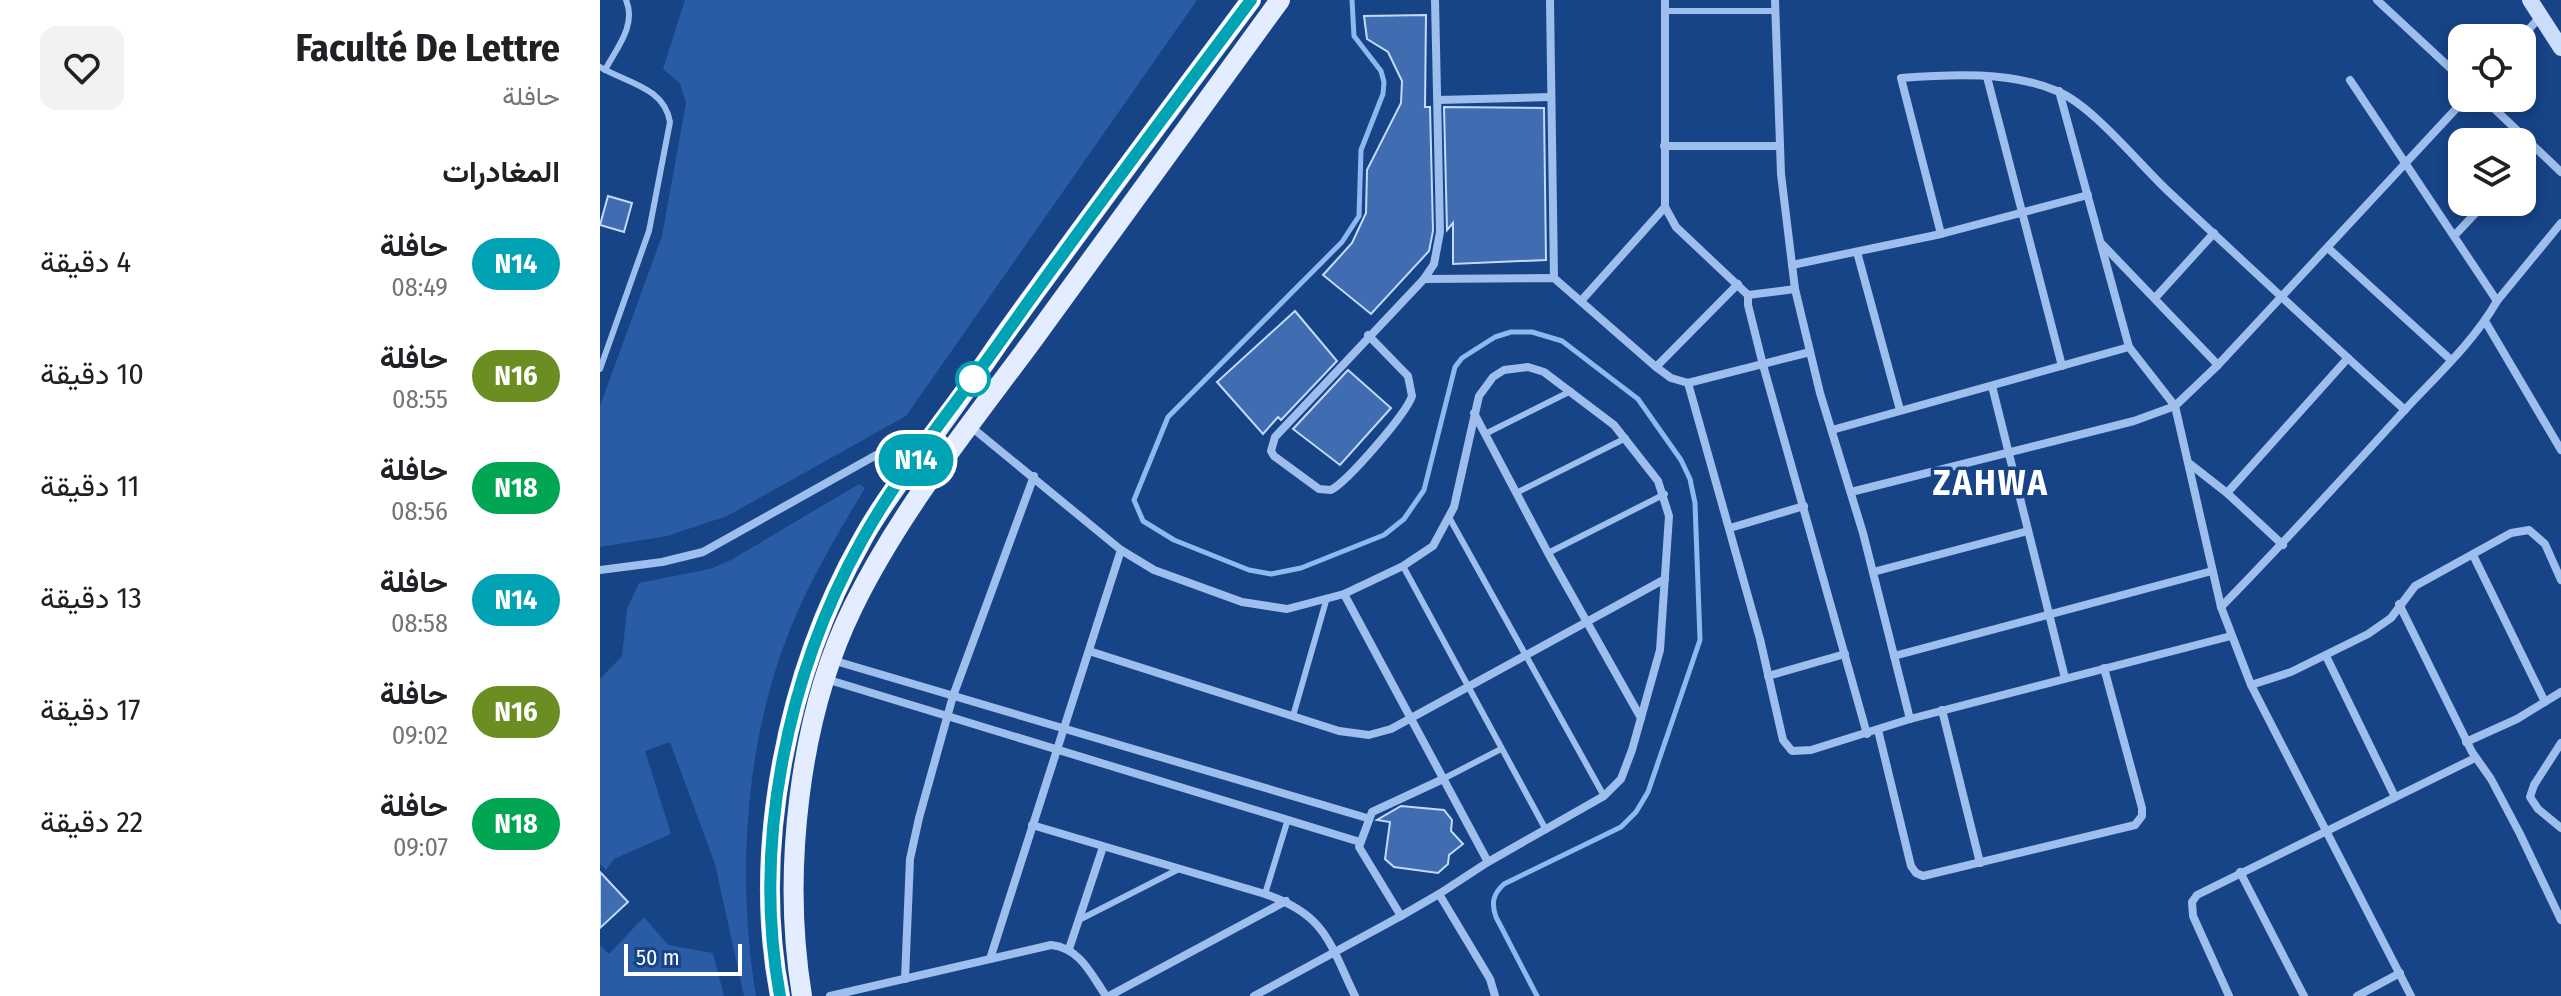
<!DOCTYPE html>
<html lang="ar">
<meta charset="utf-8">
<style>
:root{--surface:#fff;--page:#f2f2f2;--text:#202124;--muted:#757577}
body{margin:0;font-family:"Fira Sans Condensed",Vazirmatn,sans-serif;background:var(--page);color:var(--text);direction:rtl;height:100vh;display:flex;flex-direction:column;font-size:30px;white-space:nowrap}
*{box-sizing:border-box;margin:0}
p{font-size:26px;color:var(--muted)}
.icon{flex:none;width:44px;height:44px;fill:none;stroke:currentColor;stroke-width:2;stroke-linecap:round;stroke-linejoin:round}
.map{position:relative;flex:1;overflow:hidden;direction:ltr}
.drawer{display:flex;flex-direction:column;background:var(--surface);width:600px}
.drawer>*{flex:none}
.badge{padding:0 16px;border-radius:26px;font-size:28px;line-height:52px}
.controls{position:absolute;left:1848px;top:24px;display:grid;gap:16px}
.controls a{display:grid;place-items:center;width:88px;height:88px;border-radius:16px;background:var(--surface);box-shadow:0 4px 12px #0003;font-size:40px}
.scale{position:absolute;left:24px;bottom:20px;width:118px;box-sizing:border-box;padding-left:8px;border:4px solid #fff;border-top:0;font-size:22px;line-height:28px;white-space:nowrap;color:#fff;-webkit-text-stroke:6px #174387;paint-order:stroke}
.map>.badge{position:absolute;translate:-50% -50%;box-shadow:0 0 0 4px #fff}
h2{padding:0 40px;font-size:30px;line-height:72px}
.round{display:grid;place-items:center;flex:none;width:84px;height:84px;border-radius:16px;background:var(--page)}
.headline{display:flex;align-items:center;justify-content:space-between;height:136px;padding:0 40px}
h1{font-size:38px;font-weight:700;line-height:60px}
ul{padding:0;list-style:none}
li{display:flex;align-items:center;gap:24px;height:112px;padding:0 40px}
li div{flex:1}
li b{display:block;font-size:30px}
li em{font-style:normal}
li .badge{min-width:88px;font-weight:700;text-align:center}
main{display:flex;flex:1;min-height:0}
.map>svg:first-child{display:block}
.green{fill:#2a5ca5}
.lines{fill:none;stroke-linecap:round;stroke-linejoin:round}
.stream{stroke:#90b8f0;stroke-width:5}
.building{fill:#406db1;stroke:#c3dafa;stroke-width:2}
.service{stroke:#9ebeed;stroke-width:6}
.minor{stroke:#9ebeed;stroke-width:8}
.secondary{stroke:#cbddfa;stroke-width:16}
.primary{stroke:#e4edff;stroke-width:20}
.line-casing{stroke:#fff;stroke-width:18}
.line{stroke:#00a3b4;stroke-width:12}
.stop-dot{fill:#fff;stroke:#00a3b4;stroke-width:4}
.labels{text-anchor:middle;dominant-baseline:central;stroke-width:7;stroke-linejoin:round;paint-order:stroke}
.district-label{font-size:36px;font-weight:bold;letter-spacing:2px;fill:#fff;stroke:#174387}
</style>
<main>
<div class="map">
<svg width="1961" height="996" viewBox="0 0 1961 996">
<rect width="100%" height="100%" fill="#174387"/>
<g class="green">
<path d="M85 0H597L306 416 127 516 67 536 0 547V406L62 236 86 103 80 83 63 69Z"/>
<path d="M259 484 265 488C242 526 219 565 200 606 146 724 135 869 156 996H144L115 864 70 742 45 751 71 834 14 859 6 870 0 864V679L22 656 27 609 39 583 110 569 131 560Z"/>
<path d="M44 917 68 945 113 953 124 996H0V945L9 954Z"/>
</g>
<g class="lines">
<path class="stream" d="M752 0 754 36 781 71 784 82 783 94 761 150 759 216 742 242 568 417 534 500 543 521 574 540 649 570 671 574 701 568 784 535 804 519 824 490 855 367 862 358 895 337 911 332H932L962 341 1038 399 1081 460 1090 479 1095 503 1100 640 1048 792 1036 812 1021 827 904 884C893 894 891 903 896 917L937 996"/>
</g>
<g class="building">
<path d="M826 15 825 107H830L833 231 829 251 771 314 723 275 752 243 766 213 767 170 801 103 802 81 788 52 767 39 764 16Z"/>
<path d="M844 107 944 108 946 260 853 264V223L847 230Z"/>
<path d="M8 196 32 203 24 232 0 225Z"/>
<path d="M695 311 737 361 681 420 678 417 663 434 617 382Z"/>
<path d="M748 370 791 408 740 465 693 429Z"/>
<path d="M801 806 844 810 852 820 851 831 863 844 849 855 848 864 838 873 794 867 785 859 790 822 777 820Z"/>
<path d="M0 872 28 902 0 928Z"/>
</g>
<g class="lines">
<g class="service">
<path d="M1066 11H1174"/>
<path d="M0 67C27 83 64 87 70 122L49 231 0 369"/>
<path d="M5 70C16 49 37 25 26 0"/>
<path d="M885 434 971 391"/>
<path d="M916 493 1026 438"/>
<path d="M850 519 1004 796"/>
<path d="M948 553 1065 494"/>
<path d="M803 566 946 830"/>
<path d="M693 716 726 601"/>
<path d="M841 780 901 749"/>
<path d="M665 894 688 819"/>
<path d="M479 920 579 869"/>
</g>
<g class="minor">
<path d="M950 0 954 278"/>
<path d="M1065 0V207L1076 227 1148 295V305L1163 365 1267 734"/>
<path d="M1175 0 1181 174 1195 289 1220 393 1263 533 1310 719"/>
<path d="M1777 0 1862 79"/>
<path d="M1921 38 1940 17"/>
<path d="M1387 77 1462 366"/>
<path d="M1750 80 1897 301 1961 223"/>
<path d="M1459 91 1529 347 1575 406 1621 607 1651 685 1811 996"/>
<path d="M1883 98 1961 172"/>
<path d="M838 100 951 97"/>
<path d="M1064 146H1180"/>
<path d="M1922 163 1935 149"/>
<path d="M1341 234 1301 78C1351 74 1410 71 1457 91 1493 106 1539 164 1569 192 1647 265 1725 338 1805 410"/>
<path d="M1854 236 1886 202"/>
<path d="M1502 244 1618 365"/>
<path d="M1728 248 1851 360"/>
<path d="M1257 252 1300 410"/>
<path d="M1192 265 1341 234 1488 195"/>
<path d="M824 279 954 278 1056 367 1071 378 1088 383 1210 352"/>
<path d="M1148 295 1195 289"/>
<path d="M1555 298 1614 233"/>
<path d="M981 301 1065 207"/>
<path d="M1885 321 1961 450"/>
<path d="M768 335 808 376 812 396C806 414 748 481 731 490L719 489 674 456 671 451 675 437 824 279 834 264 840 232 835 0"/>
<path d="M1056 367 1138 284"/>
<path d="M1088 383 1160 639 1183 740 1192 751 1211 750 1310 719 1631 636"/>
<path d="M1392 386 1465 678"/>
<path d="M874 413 948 553 1041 718"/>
<path d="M370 426 521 550 554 570 642 602 687 609 744 594 803 566 833 546 854 507 879 396 893 377 904 370 928 367 944 372 1014 425 1058 481 1069 516 1060 650 1032 750 1021 779 1004 796 888 862 839 894 890 979 895 996"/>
<path d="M1232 430 1529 347"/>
<path d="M1590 464 1627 493 1683 545"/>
<path d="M1251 492 1534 421 1575 406 1618 365 1866 98"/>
<path d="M1627 493 1748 358"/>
<path d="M1130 528 1204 506"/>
<path d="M1873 555 1945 702"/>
<path d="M0 570 62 562 103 552 287 449 311 443 325 448"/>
<path d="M1273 572 1428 531"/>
<path d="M744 594 888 862"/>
<path d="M1799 604 1872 752 1891 779 1920 834 1961 920"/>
<path d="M1621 607C1683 544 1742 479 1802 413 1835 377 1873 343 1897 301"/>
<path d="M489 651 739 731 769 735 791 729 1065 579"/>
<path d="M1294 656 1612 571"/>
<path d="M1726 656 1795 797"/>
<path d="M232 660 767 818"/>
<path d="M1168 676 1245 654"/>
<path d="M226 679 760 842"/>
<path d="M1651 685 1691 672 1768 634 1791 618 1815 586 1911 533 1929 530 1945 544 1961 580"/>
<path d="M1342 710 1380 863"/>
<path d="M1278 730 1311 866 1316 873 1323 876 1535 825 1542 816V808L1504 668"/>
<path d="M1866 742 1917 719 1961 692"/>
<path d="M1961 743 1934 785 1930 797 1938 809 1961 828"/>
<path d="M432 825 665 894C726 915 729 942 755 996"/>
<path d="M1640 872 1704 996"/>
<path d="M839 894 801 916 759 847 772 812 841 780"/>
<path d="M469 949 503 847"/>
<path d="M390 959 521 550"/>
<path d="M305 979 310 859 319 818 353 696 434 476"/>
<path d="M230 996 451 945C480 948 491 974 506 996"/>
<path d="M509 996 686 901"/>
<path d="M654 996 801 916"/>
<path d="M1629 996 1593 916 1592 902 1597 895 1875 758"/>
<path d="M1757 996 1800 973"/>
</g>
<path class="secondary" d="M1930 0 1961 48"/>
<g class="primary">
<path d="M180 996C151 847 188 671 262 540 279 508 302 479 323 450 349 414 375 378 400 341 482 226 567 113 651 0"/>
<path d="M202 996C182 874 198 719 253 607 301 509 371 424 435 337 517 225 599 113 680 0"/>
</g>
</g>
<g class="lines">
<g class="line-casing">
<path id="line" d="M180 996C152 844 187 674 262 540 299 473 352 409 397 346 479 229 565 115 651 0"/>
</g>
<use href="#line" class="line"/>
</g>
<circle class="stop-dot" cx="373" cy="379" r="16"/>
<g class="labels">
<g class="district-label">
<text x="1391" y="483">ZAHWA</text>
</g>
</g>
</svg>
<div class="controls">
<a><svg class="icon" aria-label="locate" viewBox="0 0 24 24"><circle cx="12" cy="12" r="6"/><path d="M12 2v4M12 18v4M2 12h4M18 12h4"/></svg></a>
<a><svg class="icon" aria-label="layers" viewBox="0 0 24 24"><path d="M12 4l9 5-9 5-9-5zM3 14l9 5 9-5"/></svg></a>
</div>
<div class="scale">50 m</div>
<b class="badge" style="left:316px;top:460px;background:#00a3b4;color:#fff">N14</b>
</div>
<section class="drawer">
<div class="headline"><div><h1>Faculté De Lettre</h1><p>حافلة</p></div><a class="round"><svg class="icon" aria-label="heart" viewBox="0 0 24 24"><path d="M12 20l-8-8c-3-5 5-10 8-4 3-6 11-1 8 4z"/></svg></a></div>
<h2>المغادرات</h2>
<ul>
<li><span class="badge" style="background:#00a3b4;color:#fff">N14</span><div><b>حافلة</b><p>08:49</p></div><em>4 دقيقة</em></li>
<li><span class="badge" style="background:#6b8e23;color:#fff">N16</span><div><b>حافلة</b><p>08:55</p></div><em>10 دقيقة</em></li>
<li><span class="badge" style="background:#00a651;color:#fff">N18</span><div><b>حافلة</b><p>08:56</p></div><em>11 دقيقة</em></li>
<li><span class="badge" style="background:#00a3b4;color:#fff">N14</span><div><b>حافلة</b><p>08:58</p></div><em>13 دقيقة</em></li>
<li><span class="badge" style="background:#6b8e23;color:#fff">N16</span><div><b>حافلة</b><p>09:02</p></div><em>17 دقيقة</em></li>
<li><span class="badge" style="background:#00a651;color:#fff">N18</span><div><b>حافلة</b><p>09:07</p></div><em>22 دقيقة</em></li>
</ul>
</section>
</main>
